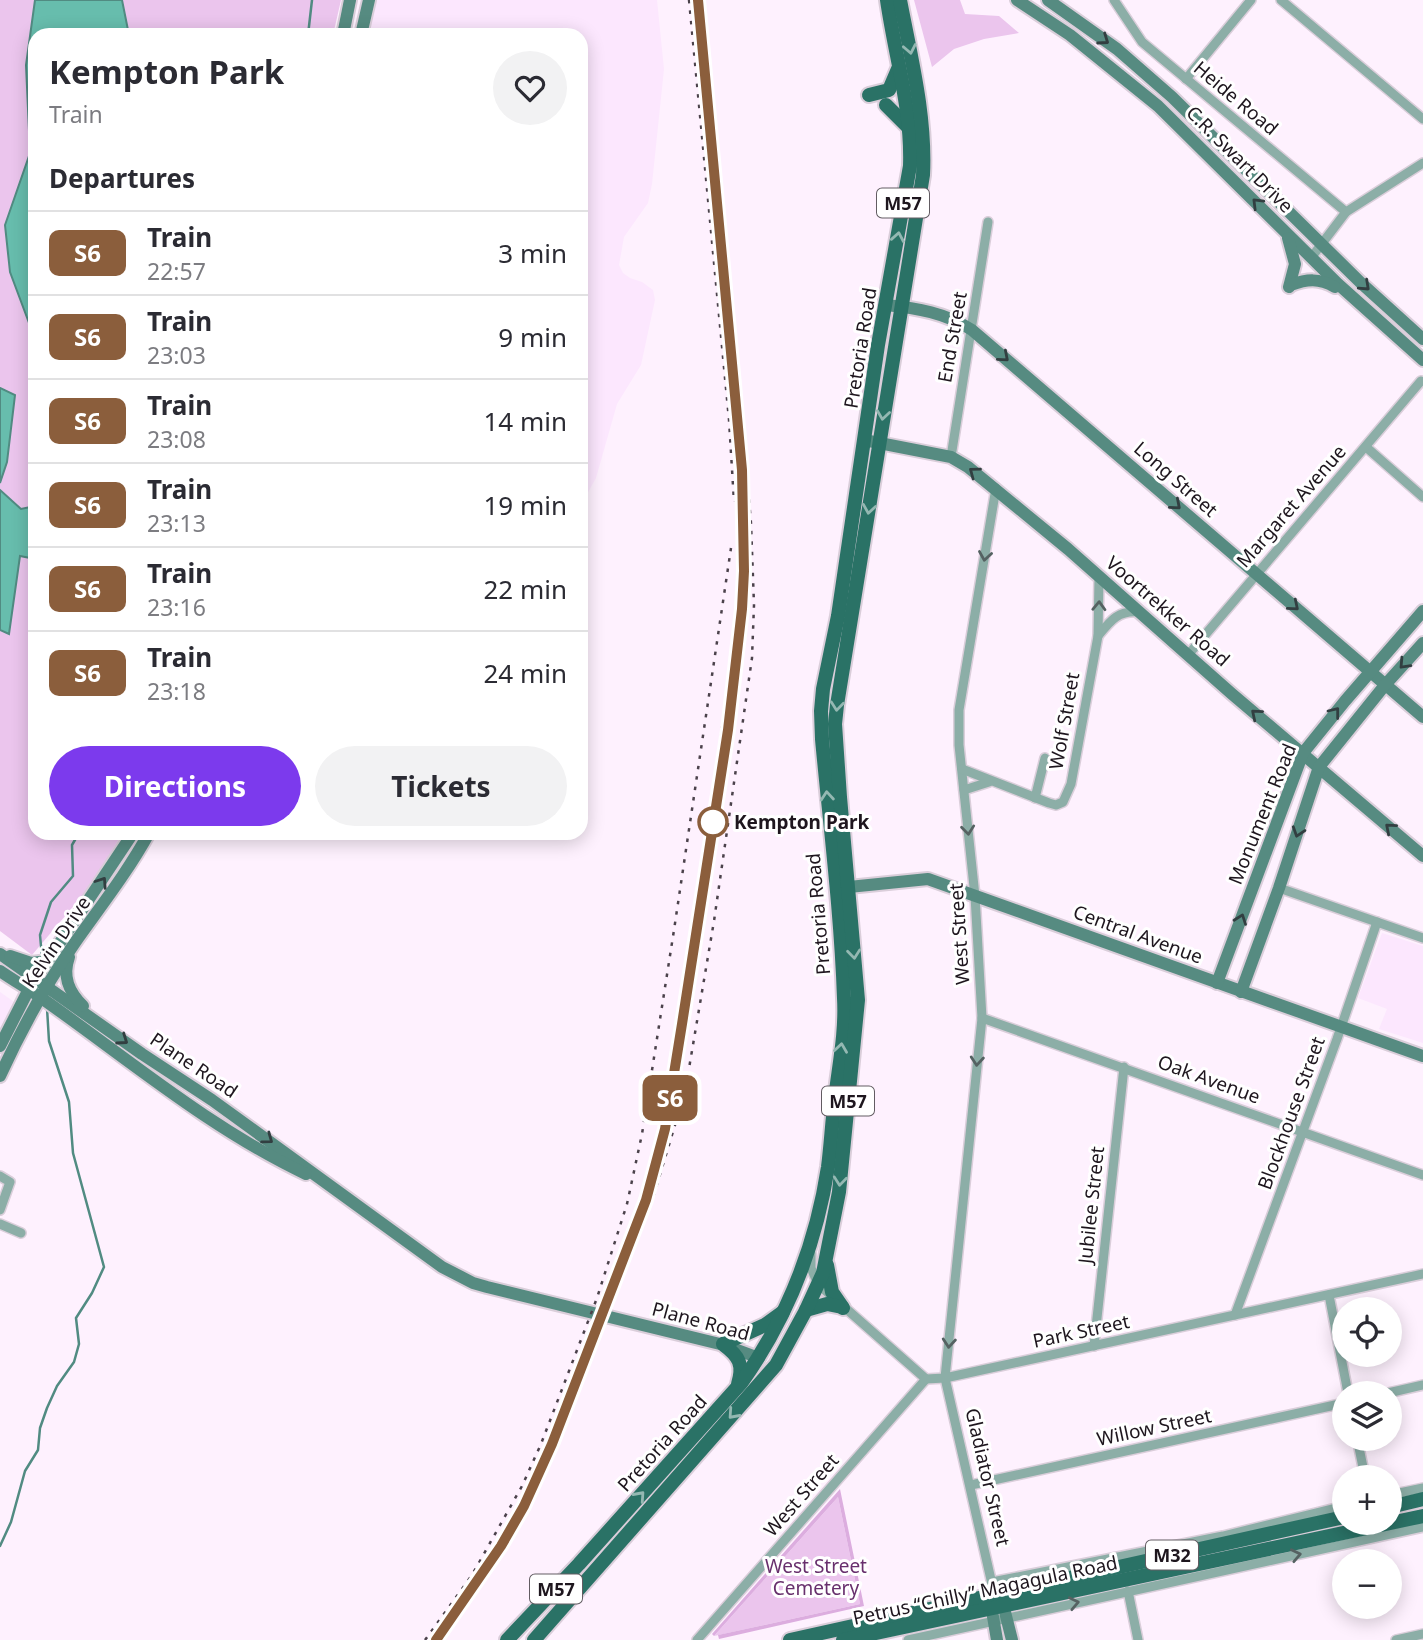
<!DOCTYPE html>
<meta charset="utf-8">
<style>
:root{--surface:#fff;--page:#f2f2f3;--text:#2b2b33;--muted:#7c7c81;--line:#e1e1e2;--accent:#7c3aed}
body{margin:0;font-family:"Noto Sans",sans-serif;background:var(--page);color:var(--text);height:100vh;display:flex;flex-direction:column;font-size:26px;white-space:nowrap}
*{box-sizing:border-box;margin:0}
p{font-size:23px;color:var(--muted)}
.icon{flex:none;width:38px;height:38px;fill:none;stroke:currentColor;stroke-width:2;stroke-linecap:round;stroke-linejoin:round}
.map{position:relative;flex:1;overflow:hidden}
.sheet{position:absolute;left:28px;top:28px;width:560px;height:812px;display:flex;flex-direction:column;background:var(--surface);border-radius:21px;box-shadow:0 4px 18px #0003}
.sheet>*{flex:none}
.badge{padding:0 14px;border-radius:10px;font-size:24px;line-height:46px}
.fabs{position:absolute;left:1332px;top:1297px;display:grid;gap:14px}
.fabs a{display:grid;place-items:center;width:70px;height:70px;border-radius:50%;background:var(--surface);box-shadow:0 4px 18px #0003;font-size:35px}
.map>.badge{position:absolute;translate:-50% -50%;box-shadow:0 0 0 4px #fff}
h2{padding:0 21px;font-size:26px;line-height:63px}
.round{display:grid;place-items:center;flex:none;width:74px;height:74px;border-radius:37px;background:var(--page)}
.headline{display:flex;align-items:center;justify-content:space-between;height:119px;padding:0 21px}
h1{font-size:33px;font-weight:700;line-height:52px}
.action{display:flex;gap:14px;margin-top:auto;padding:14px 21px}
.action a{flex:1;height:80px;border-radius:42px;background:var(--accent);color:#fff;font-size:28px;font-weight:700;line-height:80px;text-align:center}
.action a+a{background:var(--page);color:var(--text)}
ul{padding:0;list-style:none}
li{display:flex;align-items:center;gap:21px;height:84px;padding:0 21px;border-top:2px solid var(--line)}
li div{flex:1}
li b{display:block;font-size:26px}
li em{font-style:normal}
li .badge{min-width:77px;font-weight:700;text-align:center}
.map>svg:first-child{display:block}
.built{fill:#fce7fe}
.green{fill:#ebc5ed}
.forest{fill:#dcaddf}
.water{fill:#67bdad;stroke:#518b82;stroke-width:2}
.lines{fill:none;stroke-linecap:round;stroke-linejoin:round}
.stream{stroke:#518b82;stroke-width:2.5}
.street-casing{stroke:#daceda;stroke-width:12}
.secondary-casing{stroke:#daceda;stroke-width:16}
.primary-casing{stroke:#daceda;stroke-width:18}
.street{stroke:#8caea7;stroke-width:9}
.secondary{stroke:#568b81;stroke-width:12}
.primary{stroke:#2a7266;stroke-width:14}
.rail{stroke:#4b424b;stroke-width:2.5;stroke-dasharray:3.5 7;stroke-linecap:butt}
.oneway{stroke:#323f41}
.oneway2{stroke:#94b8b2}
.oneway3{stroke:#556262}
.line-casing{stroke:#fff;stroke-width:16}
.line{stroke:#8b5e3c;stroke-width:10}
.stop-dot{fill:#fff;stroke:#8b5e3c;stroke-width:3.5}
.labels{text-anchor:middle;dominant-baseline:central;stroke-width:6;stroke-linejoin:round;paint-order:stroke}
.shield{fill:#fff;stroke:#625c62;stroke-width:2}
.shield-label{font-size:18px;font-weight:bold;fill:#1e161e}
.street-label{font-size:19px;fill:#1e161e;stroke:#fff}
.stop-label{font-size:19px;font-weight:bold;fill:#1e161e;stroke:#fff;text-anchor:start}
.park-label{font-size:19px;fill:#68306d;stroke:#fff}
</style>
<div class="map">
<svg width="1423" height="1640" viewBox="0 0 1423 1640">
<rect width="100%" height="100%" fill="#fef1fe"/>
<g class="built">
<path d="M372 0H657L664 69 652 184 648 203 624 237 619 265 623 273 630 278 642 282 653 290 655 300 641 365 617 404 596 478 581 505V35H365Z"/>
<path d="M1382 933 1423 946V1043L1379 1029 1387 1009 1358 998Z"/>
<path d="M0 992 34 1016 0 1085Z"/>
</g>
<g class="green">
<path d="M0 0H341L333 35H35V833H123L88 889 32 955 0 931Z"/>
<path d="M914 0H960L965 14 999 16 1019 33 984 39 954 49 932 67Z"/>
<path d="M838 1497 860 1604 714 1636Z"/>
</g>
<path class="forest" d="M840 1489 864 1606 719 1639 718 1635 860 1604 838 1497 714 1636 712 1634Z"/>
<g class="water">
<path d="M35 0H122L129 35H35V339L10 272 5 225 30 153 26 65Z"/>
<path d="M0 388 15 395 7 462 0 483Z"/>
<path d="M0 490 21 509 35 506V559L20 556 9 634 0 630Z"/>
</g>
<g class="lines">
<g class="stream">
<path d="M308 35 312 0"/>
<path d="M42 957 40 935 51 902 73 876 72 845 79 833"/>
<path d="M0 1546 11 1522 25 1471 38 1450 40 1428 47 1408 57 1386 74 1362 79 1344 76 1318 92 1293 104 1267 73 1153 69 1102 49 1041 47 1008"/>
</g>
<g class="street-casing">
<g id="street">
<path d="M1114 0 1142 42 1346 212"/>
<path d="M1281 0 1423 119"/>
<path d="M1186 79 1251 0"/>
<path d="M1311 258 1346 212 1423 163"/>
<path d="M1366 447 1423 497"/>
<path d="M951 457 988 222"/>
<path d="M996 488 959 710V745L975 896 982 1018 945 1378 992 1584 1000 1593"/>
<path d="M1098 636C1110 621 1118 610 1139 612"/>
<path d="M1188 655 1421 381"/>
<path d="M962 769 1049 803 1056 805 1063 802 1071 784 1098 636 1099 577"/>
<path d="M964 790 989 782"/>
<path d="M1035 798 1045 758"/>
<path d="M1279 888 1423 938"/>
<path d="M982 1018 1423 1175"/>
<path d="M0 1176 10 1182 0 1210"/>
<path d="M0 1224 21 1233"/>
<path d="M811 1253V1268L818 1284 926 1379 945 1378 1423 1274"/>
<path d="M1329 1295 1348 1393"/>
<path d="M1235 1315 1337 1039 1377 922"/>
<path d="M1094 1346 1124 1067"/>
<path d="M1388 1393 1423 1385"/>
<path d="M1357 1438 1365 1477"/>
<path d="M971 1485 1344 1403"/>
<path d="M1390 1495 1423 1488"/>
<path d="M992 1582 1223 1536 1344 1506"/>
<path d="M1128 1591 1138 1640"/>
<path d="M697 1640 926 1379"/>
<path d="M908 1640 1423 1527"/>
<path d="M1396 1640 1423 1634"/>
</g>
</g>
<g class="secondary-casing">
<g id="secondary">
<path d="M1017 0 1070 35 1158 106 1338 284 1423 360"/>
<path d="M1048 0 1117 49 1172 97 1361 283 1423 339"/>
<path d="M343 35 350 0"/>
<path d="M361 35 369 0"/>
<path d="M1288 238 1295 264 1289 287"/>
<path d="M1291 285C1307 279 1319 278 1335 287"/>
<path d="M886 305C917 308 946 313 972 330L1423 717"/>
<path d="M864 440 951 457 968 467 1068 549 1232 694 1423 856"/>
<path d="M839 888 928 879 1423 1056"/>
<path d="M0 954 142 1054 212 1100 442 1267 473 1283 487 1287 724 1345 759 1358"/>
<path d="M10 956 31 963 48 961"/>
<path d="M69 957C62 977 69 992 83 1006"/>
<path d="M0 971C13 980 27 988 40 997 127 1058 209 1128 306 1174"/>
<path d="M1217 983 1303 753 1345 701 1423 611"/>
<path d="M1241 992 1279 888 1319 767 1385 685 1423 643"/>
<path d="M0 1046 29 989 133 833"/>
<path d="M0 1076C21 1030 45 986 74 944 100 907 127 873 149 833"/>
<path d="M1001 1596 1012 1640"/>
<path d="M990 1599 997 1640"/>
</g>
</g>
<g class="primary-casing">
<g id="primary">
<path d="M869 95 889 90 898 69"/>
<path d="M886 105 909 128"/>
<path d="M827 1265 832 1292 843 1308"/>
<path d="M806 1310 827 1304 842 1307"/>
<path d="M723 1344 765 1325 783 1312"/>
<path d="M724 1345C739 1356 744 1365 738 1384"/>
<path d="M1390 1507 1423 1499"/>
<path d="M507 1640 579 1564 742 1382C787 1318 816 1245 828 1167 831 1144 832 1121 835 1099 839 1065 846 1032 844 998 841 912 830 825 822 739L821 711 823 689 838 616 878 345 910 166C912 109 895 56 887 0"/>
<path d="M534 1640 776 1365 806 1310 823 1273 839 1192 858 1000 840 797 835 724 837 705 923 175C926 116 911 58 900 0"/>
<path d="M790 1640 1344 1517"/>
<path d="M843 1640 1423 1516"/>
</g>
</g>
<use href="#street" class="street"/>
<use href="#secondary" class="secondary"/>
<use href="#primary" class="primary"/>
<g class="rail">
<path d="M689 0 729 420 734 502"/>
<path d="M625 1243 646 1182 660 1125 706 844 738 611V491"/>
<path d="M425 1640 472 1575 522 1486 541 1444 597 1298 627 1204 642 1134 674 930 731 548"/>
<path d="M442 1640 499 1557 535 1492 556 1446 652 1201 685 1092 714 921 752 658 754 605 751 523 738 372 703 0"/>
</g>
</g>
<defs><path id="oneway-chevron" d="M-2-3.5L2.5 0L-2 3.5" fill="none" stroke-width="1.6" stroke-linecap="round" stroke-linejoin="round" transform="scale(1.75)"/></defs>
<g class="oneway">
<use href="#oneway-chevron" transform="translate(1104 40) rotate(35)"/>
<use href="#oneway-chevron" transform="translate(1257 203) rotate(-135)"/>
<use href="#oneway-chevron" transform="translate(1365 286) rotate(43)"/>
<use href="#oneway-chevron" transform="translate(1004 357) rotate(41)"/>
<use href="#oneway-chevron" transform="translate(974 472) rotate(-143)"/>
<use href="#oneway-chevron" transform="translate(1176 505) rotate(41)"/>
<use href="#oneway-chevron" transform="translate(1294 606) rotate(40)"/>
<use href="#oneway-chevron" transform="translate(1404 664) rotate(133)"/>
<use href="#oneway-chevron" transform="translate(1335 712) rotate(-52)"/>
<use href="#oneway-chevron" transform="translate(1256 714) rotate(-140)"/>
<use href="#oneway-chevron" transform="translate(1390 828) rotate(-139)"/>
<use href="#oneway-chevron" transform="translate(1298 832) rotate(108)"/>
<use href="#oneway-chevron" transform="translate(102 882) rotate(-56)"/>
<use href="#oneway-chevron" transform="translate(1241 919) rotate(-70)"/>
<use href="#oneway-chevron" transform="translate(123 1040) rotate(35)"/>
<use href="#oneway-chevron" transform="translate(268 1139) rotate(36)"/>
</g>
<g class="oneway2">
<use href="#oneway-chevron" transform="translate(910 49) rotate(79)"/>
<use href="#oneway-chevron" transform="translate(898 237) rotate(-80)"/>
<use href="#oneway-chevron" transform="translate(883 415) rotate(98)"/>
<use href="#oneway-chevron" transform="translate(869 509) rotate(99)"/>
<use href="#oneway-chevron" transform="translate(837 706) rotate(96)"/>
<use href="#oneway-chevron" transform="translate(827 796) rotate(-95)"/>
<use href="#oneway-chevron" transform="translate(854 954) rotate(84)"/>
<use href="#oneway-chevron" transform="translate(841 1048) rotate(-82)"/>
<use href="#oneway-chevron" transform="translate(840 1181) rotate(96)"/>
<use href="#oneway-chevron" transform="translate(733 1414) rotate(132)"/>
<use href="#oneway-chevron" transform="translate(640 1496) rotate(-48)"/>
</g>
<g class="oneway3">
<use href="#oneway-chevron" transform="translate(985 556) rotate(99)"/>
<use href="#oneway-chevron" transform="translate(1099 606) rotate(-88)"/>
<use href="#oneway-chevron" transform="translate(968 830) rotate(84)"/>
<use href="#oneway-chevron" transform="translate(977 1061) rotate(95)"/>
<use href="#oneway-chevron" transform="translate(949 1343) rotate(95)"/>
<use href="#oneway-chevron" transform="translate(1296 1555) rotate(-12)"/>
<use href="#oneway-chevron" transform="translate(1074 1603) rotate(-12)"/>
</g>
<g class="lines">
<g class="line-casing">
<path id="line" d="M436 1640 501 1546 524 1506 552 1444 646 1200 665 1129 682 1024 728 730 742 609 744 571 742 470 698 0"/>
</g>
<use href="#line" class="line"/>
</g>
<circle class="stop-dot" cx="713" cy="822" r="14"/>
<g class="labels">
<g class="shield">
<rect x="877" y="188.5" width="52" height="29" rx="5"/>
<rect x="822" y="1086.5" width="52" height="29" rx="5"/>
<rect x="1146" y="1540.5" width="52" height="29" rx="5"/>
<rect x="530" y="1574.5" width="52" height="29" rx="5"/>
</g>
<g class="shield-label">
<text x="903" y="203">M57</text>
<text x="848" y="1101">M57</text>
<text x="1172" y="1555">M32</text>
<text x="556" y="1589">M57</text>
</g>
<g class="street-label">
<text transform="translate(1236 98) rotate(40)">Heide Road</text>
<text transform="translate(1240 159) rotate(45)">C.R. Swart Drive</text>
<text transform="translate(952 337) rotate(-80)">End Street</text>
<text transform="translate(860 348) rotate(-81)">Pretoria Road</text>
<text transform="translate(1176 479) rotate(41)">Long Street</text>
<text transform="translate(1291 506) rotate(-49)">Margaret Avenue</text>
<text transform="translate(1168 611) rotate(41)">Voortrekker Road</text>
<text transform="translate(1064 721) rotate(-80)">Wolf Street</text>
<text transform="translate(1262 814) rotate(-68)">Monument Road</text>
<text transform="translate(818 914) rotate(-95)">Pretoria Road</text>
<text transform="translate(959 934) rotate(-94)">West Street</text>
<text transform="translate(1138 934) rotate(20)">Central Avenue</text>
<text transform="translate(56 942) rotate(-56)">Kelvin Drive</text>
<text transform="translate(194 1065) rotate(34)">Plane Road</text>
<text transform="translate(1209 1079) rotate(20)">Oak Avenue</text>
<text transform="translate(1291 1113) rotate(-70)">Blockhouse Street</text>
<text transform="translate(1091 1205) rotate(-84)">Jubilee Street</text>
<text transform="translate(701 1321) rotate(15)">Plane Road</text>
<text transform="translate(1081 1331) rotate(-12)">Park Street</text>
<text transform="translate(1154 1427) rotate(-12)">Willow Street</text>
<text transform="translate(662 1443) rotate(-48)">Pretoria Road</text>
<text transform="translate(988 1477) rotate(77)">Gladiator Street</text>
<text transform="translate(801 1495) rotate(-49)">West Street</text>
<text transform="translate(985 1590) rotate(-12)">Petrus “Chilly” Magagula Road</text>
</g>
<g class="stop-label">
<text x="734" y="822">Kempton Park</text>
</g>
<g class="park-label">
<text x="816" y="1566">West Street<tspan x="816" dy="22">Cemetery</tspan></text>
</g>
</g>
</svg>
<div class="fabs">
<a><svg class="icon" aria-label="locate" viewBox="0 0 24 24"><circle cx="12" cy="12" r="6"/><path d="M12 2v4M12 18v4M2 12h4M18 12h4"/></svg></a>
<a><svg class="icon" aria-label="layers" viewBox="0 0 24 24"><path d="M12 4l9 5-9 5-9-5zM3 14l9 5 9-5"/></svg></a>
<a>+</a>
<a>−</a>
</div>
<b class="badge" style="left:670px;top:1098px;background:#8b5e3c;color:#fff">S6</b>
<section class="sheet">
<div class="headline"><div><h1>Kempton Park</h1><p>Train</p></div><a class="round"><svg class="icon" aria-label="heart" viewBox="0 0 24 24"><path d="M12 20l-8-8c-3-5 5-10 8-4 3-6 11-1 8 4z"/></svg></a></div>
<h2>Departures</h2>
<ul>
<li><span class="badge" style="background:#8b5e3c;color:#fff">S6</span><div><b>Train</b><p>22:57</p></div><em>3 min</em></li>
<li><span class="badge" style="background:#8b5e3c;color:#fff">S6</span><div><b>Train</b><p>23:03</p></div><em>9 min</em></li>
<li><span class="badge" style="background:#8b5e3c;color:#fff">S6</span><div><b>Train</b><p>23:08</p></div><em>14 min</em></li>
<li><span class="badge" style="background:#8b5e3c;color:#fff">S6</span><div><b>Train</b><p>23:13</p></div><em>19 min</em></li>
<li><span class="badge" style="background:#8b5e3c;color:#fff">S6</span><div><b>Train</b><p>23:16</p></div><em>22 min</em></li>
<li><span class="badge" style="background:#8b5e3c;color:#fff">S6</span><div><b>Train</b><p>23:18</p></div><em>24 min</em></li>
</ul>
<div class="action"><a>Directions</a><a>Tickets</a></div>
</section>
</div>
